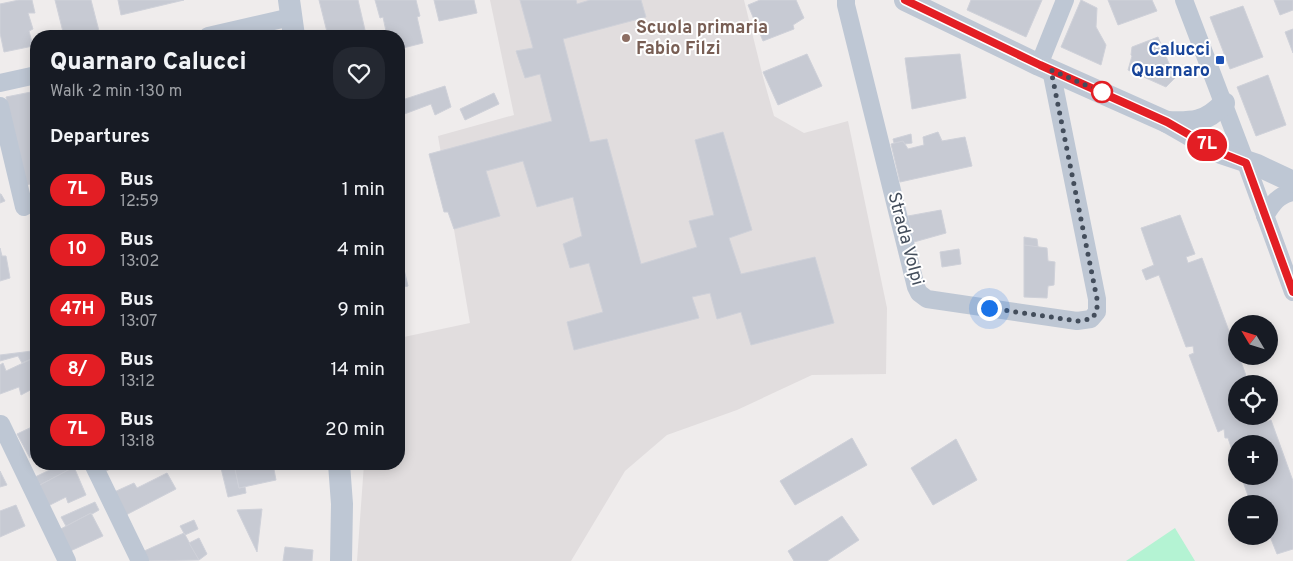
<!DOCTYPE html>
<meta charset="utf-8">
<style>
:root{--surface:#171b24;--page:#242831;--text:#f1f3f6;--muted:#9ea1a6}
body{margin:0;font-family:Overpass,sans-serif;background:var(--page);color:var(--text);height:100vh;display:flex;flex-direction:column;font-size:19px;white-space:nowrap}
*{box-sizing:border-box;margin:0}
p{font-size:16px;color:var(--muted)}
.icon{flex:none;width:28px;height:28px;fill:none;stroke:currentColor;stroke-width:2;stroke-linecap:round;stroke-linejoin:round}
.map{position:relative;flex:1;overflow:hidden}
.sheet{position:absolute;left:30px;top:30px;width:375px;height:440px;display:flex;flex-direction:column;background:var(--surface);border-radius:20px;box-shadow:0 2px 12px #0003}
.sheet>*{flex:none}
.badge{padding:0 10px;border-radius:16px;font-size:18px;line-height:32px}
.needle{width:32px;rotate:308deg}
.fabs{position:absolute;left:1228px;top:315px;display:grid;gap:10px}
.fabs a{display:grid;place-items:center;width:50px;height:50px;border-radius:50%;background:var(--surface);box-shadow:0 2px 12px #0003;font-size:25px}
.you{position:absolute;width:25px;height:25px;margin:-12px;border:4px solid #fff;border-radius:50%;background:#1a73e8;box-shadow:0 0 0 8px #1a73e833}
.map>.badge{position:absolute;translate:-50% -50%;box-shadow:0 0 0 2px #fff}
h2{padding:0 20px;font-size:19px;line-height:45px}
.round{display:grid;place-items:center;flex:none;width:52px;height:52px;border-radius:20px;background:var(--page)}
.head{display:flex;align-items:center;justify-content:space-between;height:85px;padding:0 20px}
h1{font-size:24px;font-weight:800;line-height:38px}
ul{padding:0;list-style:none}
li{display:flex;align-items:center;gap:15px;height:60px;padding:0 20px}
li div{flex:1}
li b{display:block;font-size:19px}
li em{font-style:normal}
li .badge{min-width:55px;font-weight:700;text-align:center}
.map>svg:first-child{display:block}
.education{fill:#e1ddde}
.green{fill:#b4f3d3}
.building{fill:#c7cad3;stroke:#cfd1d9}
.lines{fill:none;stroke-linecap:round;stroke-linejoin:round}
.minor{stroke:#bec7d4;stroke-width:18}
.tertiary{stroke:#bec7d4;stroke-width:22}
.line-casing{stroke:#fff;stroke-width:11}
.line{stroke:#e31e24;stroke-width:8}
.walk{stroke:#434d5b;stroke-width:5;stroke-dasharray:0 9}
.education-dot{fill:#8d6e63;stroke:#fff;stroke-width:2}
.transit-dot{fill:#1a4fb4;stroke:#fff;stroke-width:2}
.stop-dot{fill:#fff;stroke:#e31e24;stroke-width:2.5}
.labels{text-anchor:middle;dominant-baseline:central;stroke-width:4;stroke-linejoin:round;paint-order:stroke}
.education-label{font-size:18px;font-weight:bold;fill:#785e54;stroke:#fff;text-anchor:start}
.transit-label{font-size:18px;font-weight:bold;fill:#164399;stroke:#fff;text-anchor:end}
.street-label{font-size:18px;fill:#434d5b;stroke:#fff}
</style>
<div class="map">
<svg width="1293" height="561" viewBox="0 0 1293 561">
<rect width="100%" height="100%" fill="#efecec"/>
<path class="education" d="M490 0H744L763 77 774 116 804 133 848 121 887 308 886 374 812 375 737 410 667 435 625 471 571 561H357L364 464H399V338L470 323 438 136 514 115Z"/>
<path class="green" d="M1175 528 1195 561H1126Z"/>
<g class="building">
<path d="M19 0H32L35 13H28L33 29 29 31 33 46 4 52 0 33V4Z"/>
<path d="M55 0H91L99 31 64 36Z"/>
<path d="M118 0H184L121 15Z"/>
<path d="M319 0H358L365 30 339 36H328Z"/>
<path d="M375 0H416L420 16 417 17 423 43 399 49V36H387L383 17 380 18Z"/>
<path d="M434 0H474L477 13 439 21Z"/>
<path d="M520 0H576L577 4 590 0H641L646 17 563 39 590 142 607 139 641 264 697 247 689 221 714 215 695 140 723 132 752 230 729 238 741 274 815 257 834 323 751 345 741 312 717 319 710 293 692 297 699 318 574 350 567 322 603 312 589 263 570 268 563 244 582 236 573 197 537 207 523 161 486 171 500 216 454 229 448 212H444L429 154 552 121 540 74 525 78 516 51 533 48Z"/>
<path d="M760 0H796L804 18 793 25 794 29 763 41 748 5Z"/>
<path d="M971 0H1042L1026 37 967 10Z"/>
<path d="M1081 0 1097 8 1096 27 1106 45 1101 65 1061 47Z"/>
<path d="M1108 0H1152L1157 11 1118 25Z"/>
<path d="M1274 0H1293V10L1280 15Z"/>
<path d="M1243 6 1263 57 1230 69 1210 17Z"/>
<path d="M1293 29V53L1285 32Z"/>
<path d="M1158 37 1175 78 1166 87 1128 70 1132 56 1131 55 1132 47Z"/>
<path d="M807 54 822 86 778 105 763 72Z"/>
<path d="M960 54 966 98 912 109 905 58Z"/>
<path d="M1268 75 1286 125 1256 136 1237 87Z"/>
<path d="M445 86 451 107 435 115 431 104 399 116V101Z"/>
<path d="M36 91V183L25 185 6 97Z"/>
<path d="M494 93 499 104 465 120 460 109Z"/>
<path d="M938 132 942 141 965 137 972 166 900 182 891 144 903 141 908 149 924 145 923 137Z"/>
<path d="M911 134 912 143 905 144 903 141 894 143 893 139Z"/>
<path d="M0 194H1L5 201 0 203Z"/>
<path d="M941 210 946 233 914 242 908 216Z"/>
<path d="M1180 215 1195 254 1186 257 1188 263 1202 258 1236 350V356H1239L1249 384H1236V416H1264L1266 422 1271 420 1293 481V549L1277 554 1269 534V504H1251L1241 476H1269V444H1236V462L1228 438H1225L1224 429 1218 432 1189 355 1194 353 1193 346 1186 347 1159 275 1146 280 1142 270 1154 265 1141 228Z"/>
<path d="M1024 237 1037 239 1038 247 1024 245Z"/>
<path d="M1024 245 1047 248 1048 261 1055 262 1054 285 1048 286 1047 298 1024 297Z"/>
<path d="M0 248 2 256H6L10 278 0 281Z"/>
<path d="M959 249 961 264 942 267 940 252Z"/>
<path d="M401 257 408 286 399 288V258Z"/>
<path d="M32 351 33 358 22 363 18 356 0 361V355Z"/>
<path d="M36 357V387L21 395 19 387 0 394V365L3 363 6 371Z"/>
<path d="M36 425V454L30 458 17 434Z"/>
<path d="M852 438 867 465 795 505 780 481Z"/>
<path d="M956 439 977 480 933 505 911 468Z"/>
<path d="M62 464H72L74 467 38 486 33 478Z"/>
<path d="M98 464H120L102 473Z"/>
<path d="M220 464H234L239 488 245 487 246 493 228 497Z"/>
<path d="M234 464H273L276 480 239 488Z"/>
<path d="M74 467 86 495 68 503 66 497 48 506 38 486Z"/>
<path d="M0 471 7 485 0 487Z"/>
<path d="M167 473 176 489 124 516 112 493 134 483 137 488Z"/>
<path d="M95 502 99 510 92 514 91 513 66 526 61 517Z"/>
<path d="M16 505 25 526 0 537V511Z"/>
<path d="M262 509 257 552 237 510Z"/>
<path d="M91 513 103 536 66 553 55 532Z"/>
<path d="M842 516 859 540 827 561H794L788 551Z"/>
<path d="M194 520 198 529 185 535 180 526Z"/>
<path d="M184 533 199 560 146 561 142 552Z"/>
<path d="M199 538 207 554 199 560 189 543Z"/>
<path d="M285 547 313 550 312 561H283Z"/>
</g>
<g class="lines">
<g class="minor">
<path d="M846 0V5L916 287 919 293 927 299 1077 321 1091 319 1097 312V299L1051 70"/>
<path d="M1184 0 1246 163 1293 292"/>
<path d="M208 36 291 17"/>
<path d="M1039 65 1065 0"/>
<path d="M0 83 36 75"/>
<path d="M0 106 24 207"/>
<path d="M1265 216C1273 203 1277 196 1293 192"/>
<path d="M1 424 67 561"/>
<path d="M93 464 140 561"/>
</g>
<g class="tertiary">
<path d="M289 0 294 36"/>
<path d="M905 0 1039 65 1167 122 1221 153 1257 165 1293 182"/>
<path d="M1167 122C1192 123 1206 123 1224 103"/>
<path d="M339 464 342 504 341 561"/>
</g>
</g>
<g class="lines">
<g class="line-casing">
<path id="line" d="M905 0 1040 65 1167 122 1221 153 1246 163 1293 292"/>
</g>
<use href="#line" class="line"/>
<path class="walk" d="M989 308 1078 321 1091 319 1097 312V299L1051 70 1102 92"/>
</g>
<circle class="education-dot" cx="626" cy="38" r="5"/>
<rect class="transit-dot" x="1215" y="55" width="10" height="10" rx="2.5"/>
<circle class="stop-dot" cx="1102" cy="92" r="10"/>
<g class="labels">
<g class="education-label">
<text x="636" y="28">Scuola primaria<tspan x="636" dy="21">Fabio Filzi</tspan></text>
</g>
<g class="transit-label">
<text x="1210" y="50">Calucci<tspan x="1210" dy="21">Quarnaro</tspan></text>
</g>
<g class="street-label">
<text transform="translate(905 239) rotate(75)">Strada Volpi</text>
</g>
</g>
</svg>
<div class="fabs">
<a><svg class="needle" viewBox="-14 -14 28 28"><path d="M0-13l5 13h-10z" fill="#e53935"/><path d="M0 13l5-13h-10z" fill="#9ea1a6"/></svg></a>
<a><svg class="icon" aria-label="locate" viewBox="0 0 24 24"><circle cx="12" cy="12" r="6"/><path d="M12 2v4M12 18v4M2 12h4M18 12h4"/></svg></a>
<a>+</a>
<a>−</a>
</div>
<div class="you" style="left:989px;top:308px"></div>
<b class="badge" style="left:1207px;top:145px;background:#e31e24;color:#fff">7L</b>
<section class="sheet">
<div class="head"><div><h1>Quarnaro Calucci</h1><p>Walk · 2 min · 130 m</p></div><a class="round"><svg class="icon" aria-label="heart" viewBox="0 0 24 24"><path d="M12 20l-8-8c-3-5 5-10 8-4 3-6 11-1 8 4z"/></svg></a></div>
<h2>Departures</h2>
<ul>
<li><span class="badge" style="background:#e31e24;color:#fff">7L</span><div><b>Bus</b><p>12:59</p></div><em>1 min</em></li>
<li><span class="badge" style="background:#e31e24;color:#fff">10</span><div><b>Bus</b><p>13:02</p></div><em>4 min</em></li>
<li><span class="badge" style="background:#e31e24;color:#fff">47H</span><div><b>Bus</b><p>13:07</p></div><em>9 min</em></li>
<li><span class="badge" style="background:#e31e24;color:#fff">8/</span><div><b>Bus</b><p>13:12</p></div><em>14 min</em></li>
<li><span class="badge" style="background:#e31e24;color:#fff">7L</span><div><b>Bus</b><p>13:18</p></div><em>20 min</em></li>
</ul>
</section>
</div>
